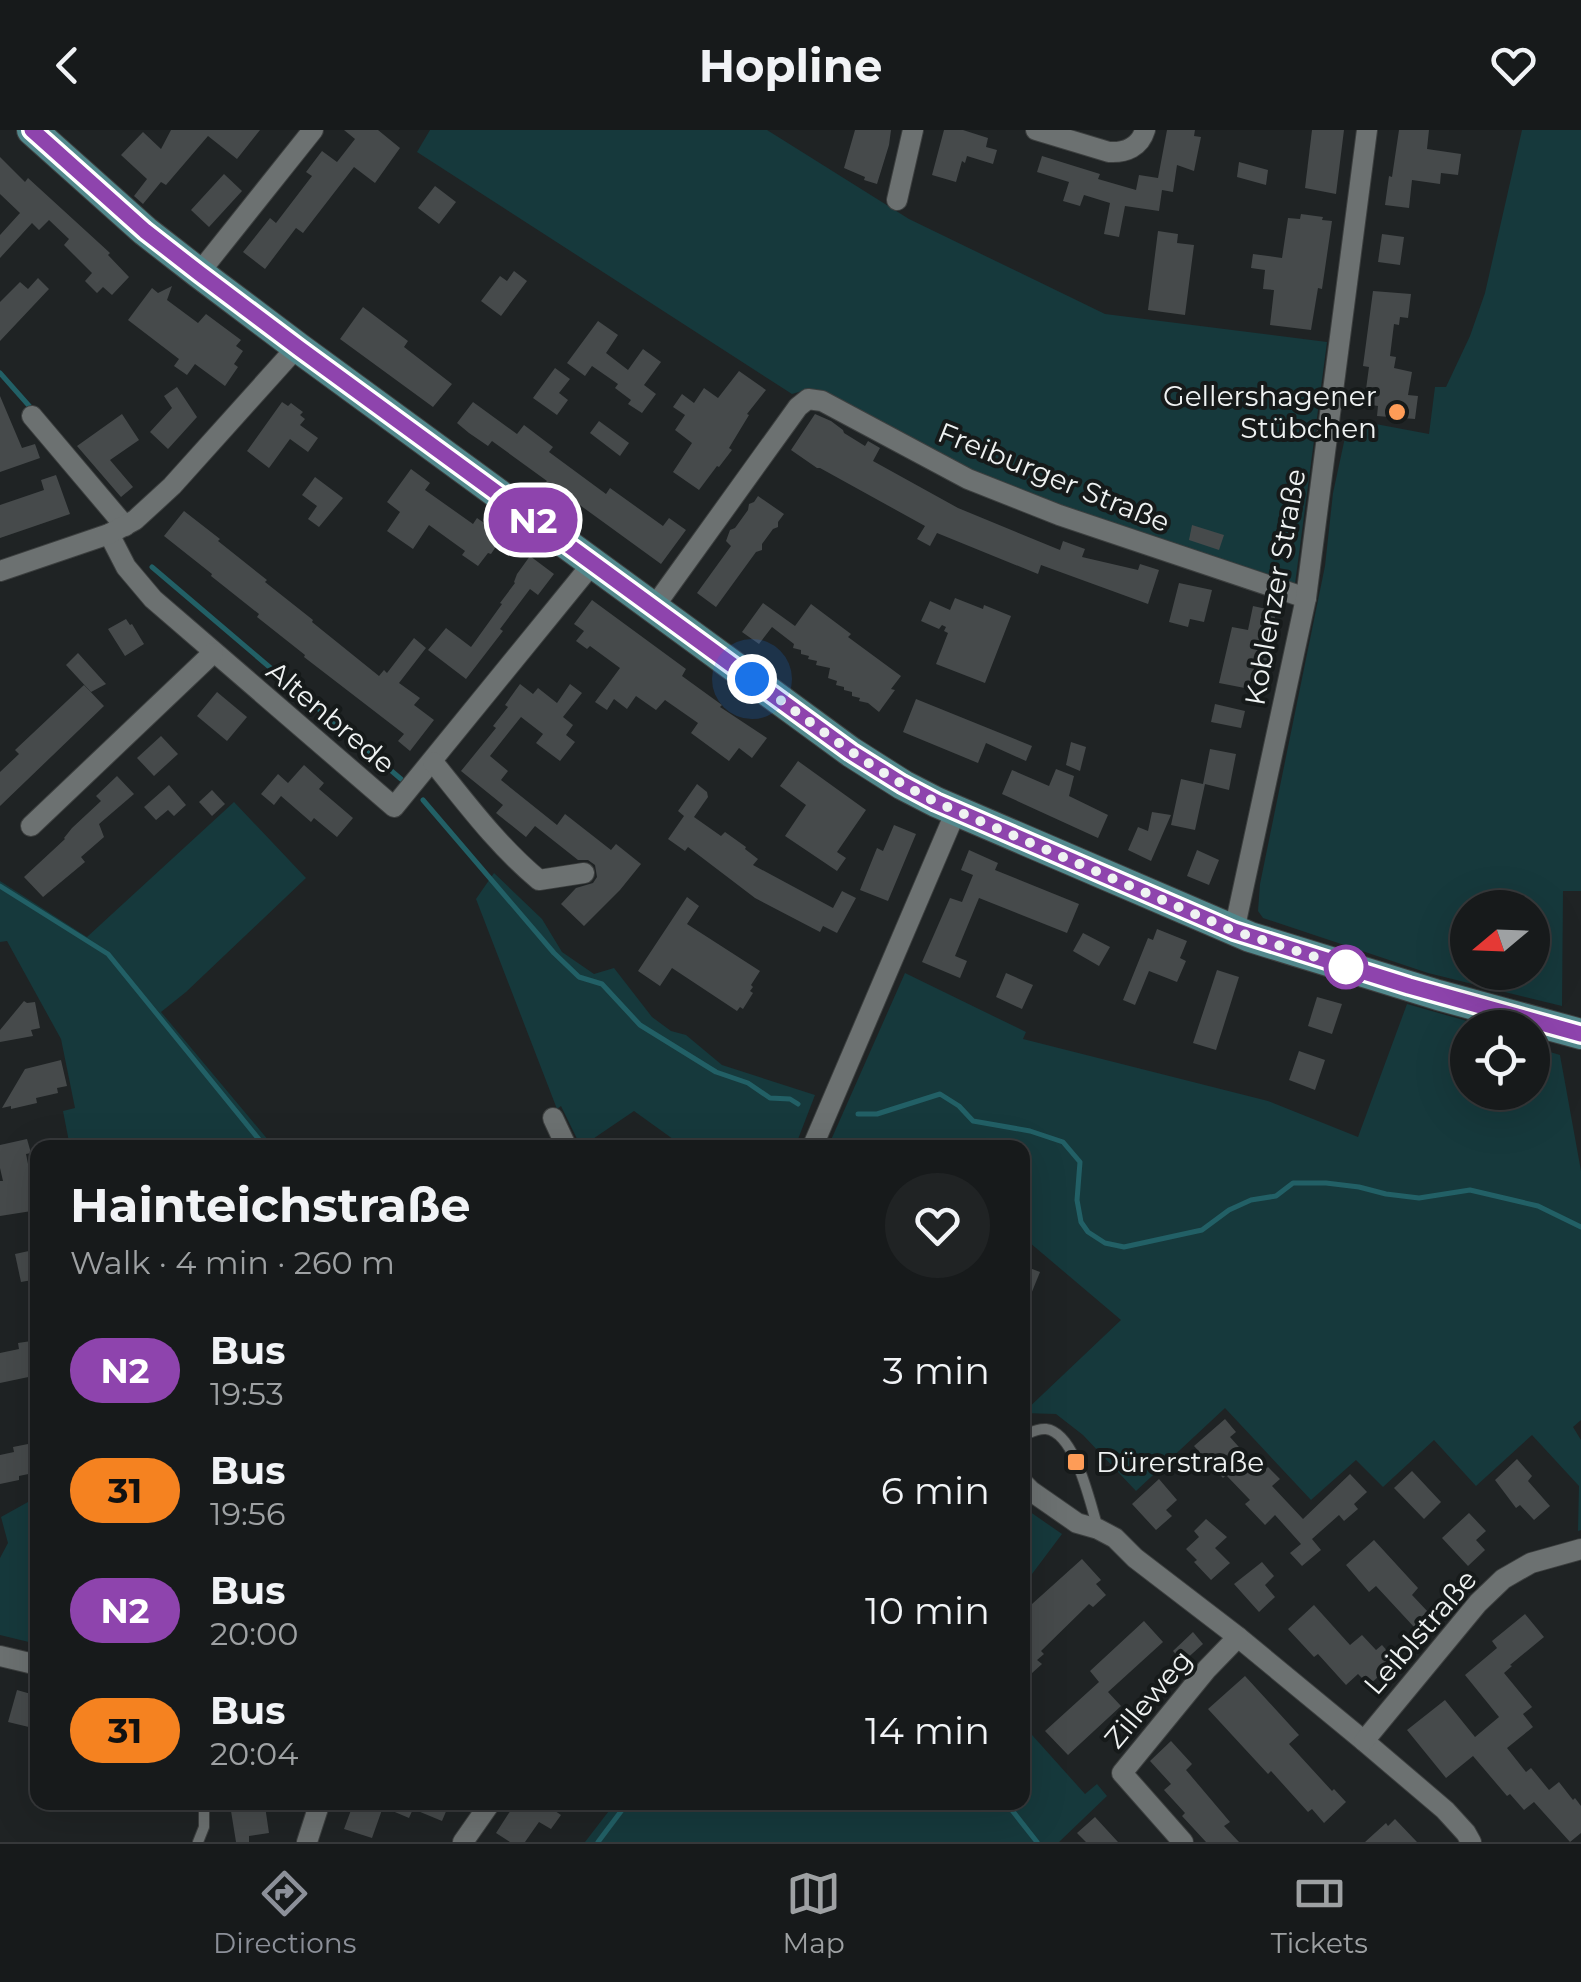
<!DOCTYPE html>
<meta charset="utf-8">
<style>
:root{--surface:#171a1b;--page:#202324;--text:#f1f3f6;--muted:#9ea1a3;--line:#36383a;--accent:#8c9099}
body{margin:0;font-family:Montserrat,sans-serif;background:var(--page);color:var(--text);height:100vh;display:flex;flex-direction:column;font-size:38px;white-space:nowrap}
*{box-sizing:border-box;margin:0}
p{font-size:32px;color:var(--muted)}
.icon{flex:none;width:55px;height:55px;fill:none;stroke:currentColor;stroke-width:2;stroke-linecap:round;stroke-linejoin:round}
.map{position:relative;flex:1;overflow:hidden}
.side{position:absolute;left:30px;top:1010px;width:1000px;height:670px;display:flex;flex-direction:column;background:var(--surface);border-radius:20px;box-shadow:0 10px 40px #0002,0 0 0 2px var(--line)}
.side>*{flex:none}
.badge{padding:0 20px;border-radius:32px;font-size:35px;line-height:65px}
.needle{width:65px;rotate:251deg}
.buttons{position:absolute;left:1450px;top:760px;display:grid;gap:20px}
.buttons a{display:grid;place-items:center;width:100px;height:100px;border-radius:50%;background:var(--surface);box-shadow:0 10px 40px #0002,0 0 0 2px var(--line);font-size:50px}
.you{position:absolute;width:50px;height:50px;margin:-25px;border:8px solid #fff;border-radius:50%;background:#1a73e8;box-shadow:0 0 0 15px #1a73e833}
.map>.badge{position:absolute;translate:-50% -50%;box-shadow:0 0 0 5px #fff}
.round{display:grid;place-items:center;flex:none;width:105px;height:105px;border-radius:52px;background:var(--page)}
.head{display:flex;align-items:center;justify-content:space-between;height:170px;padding:0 40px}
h1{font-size:48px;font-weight:700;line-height:75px}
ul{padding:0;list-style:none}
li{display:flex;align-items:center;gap:30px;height:120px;padding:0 40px}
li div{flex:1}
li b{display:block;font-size:38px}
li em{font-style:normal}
li .badge{min-width:110px;font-weight:700;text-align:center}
header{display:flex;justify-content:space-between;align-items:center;height:130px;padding:0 40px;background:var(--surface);font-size:45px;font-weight:700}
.menu{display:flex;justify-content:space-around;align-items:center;height:140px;border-top:2px solid var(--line);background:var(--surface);font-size:28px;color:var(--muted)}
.menu a{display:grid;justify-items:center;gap:5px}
.menu .active{color:var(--accent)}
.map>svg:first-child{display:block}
.green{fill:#16393c;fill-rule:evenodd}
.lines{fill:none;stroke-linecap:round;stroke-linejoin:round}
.stream{stroke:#226066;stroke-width:5}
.building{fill:#464a4b}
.lane-casing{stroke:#3c3f3f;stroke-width:12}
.street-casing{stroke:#3c3f3f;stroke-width:22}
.secondary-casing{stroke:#3c3f3f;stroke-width:32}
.lane{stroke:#6c7171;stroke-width:10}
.street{stroke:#6c7171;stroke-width:20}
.secondary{stroke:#52888c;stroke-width:30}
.line-casing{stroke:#fff;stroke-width:22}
.line{stroke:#8e44ad;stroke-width:15}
.walk{stroke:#eff2f2;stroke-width:10;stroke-dasharray:0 18}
.poi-dot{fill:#fe9c57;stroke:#161a1a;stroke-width:4}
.stop-dot{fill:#fff;stroke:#8e44ad;stroke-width:5}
.labels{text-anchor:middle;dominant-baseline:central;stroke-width:8;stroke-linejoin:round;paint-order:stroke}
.poi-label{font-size:28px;fill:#eff2f2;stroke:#161a1a;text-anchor:end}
.street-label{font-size:28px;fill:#eff2f2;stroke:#161a1a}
</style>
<header><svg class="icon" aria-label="back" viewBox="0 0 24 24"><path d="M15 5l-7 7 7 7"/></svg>Hopline<svg class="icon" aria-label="heart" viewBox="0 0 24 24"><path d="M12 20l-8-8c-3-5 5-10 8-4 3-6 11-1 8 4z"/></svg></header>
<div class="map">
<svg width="1581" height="1712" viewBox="0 0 1581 1712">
<rect width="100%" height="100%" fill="#1f2324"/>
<g class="green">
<path d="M430 0H767L909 89 1105 184 1327 212 1295 454 1105 392 964 337 825 262 809 259 792 264 417 22Z"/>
<path d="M1522 0H1581V761H1563L1562 876 1428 843 1263 788 1258 781 1260 754 1325 436 1333 363 1349 289 1429 304 1435 257H1446L1470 206 1485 163ZM1468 778H1532V842H1468Z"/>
<path d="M234 672 306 748 186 862 161 882 274 1017H70L63 981 75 978 61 909 7 811 0 812V751L87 807Z"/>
<path d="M494 743 542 789 562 822 594 844 614 838 652 887 671 901 686 905 722 935 815 965 795 1017H684L634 981 581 1017 561 976 557 979 476 769Z"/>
<path d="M905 843 1026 902 1023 909 1268 971 1358 1007 1407 874 1488 897 1468 898V962H1532L1533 917 1560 925 1581 1041V1290L1573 1297 1581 1310V1400L1578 1401 1579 1356 1532 1305 1476 1356 1434 1310 1383 1357 1356 1330 1311 1370 1225 1278 1136 1361 1083 1305 1056 1284 1023 1283 1121 1190 1023 1107 1022 1018H858L831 1010Z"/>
<path d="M37 1367V1514L0 1505V1428L8 1413 1 1387Z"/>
<path d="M1023 1377 1062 1404 1023 1456Z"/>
<path d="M1024 1596 1085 1664 1097 1654 1107 1666 1059 1712H585L615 1673 1022 1672Z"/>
</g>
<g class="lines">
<g class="stream">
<path d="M0 243 31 278"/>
<path d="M152 437 401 649"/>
<path d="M423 670 554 823 579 847 602 854 640 895 716 942 748 953 770 968 790 969 798 974"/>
<path d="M0 756 108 824 266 1018"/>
<path d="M858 984H877L940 964 959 976 973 991 1030 1001 1063 1012 1080 1032 1077 1070 1081 1092 1088 1102 1105 1113 1124 1117 1202 1100 1229 1080 1251 1070 1276 1066 1293 1053H1326L1359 1057 1386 1064 1419 1068 1470 1060 1538 1076 1581 1097"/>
<path d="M1002 1672 1011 1679 1037 1712"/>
<path d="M598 1712 628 1672"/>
</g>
</g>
<g class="building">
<path d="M171 0H260L237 29 208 6 166 55 161 52 143 74 134 66 147 49 121 25 143 2 161 19Z"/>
<path d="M344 0H378L400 18 375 53 354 37 303 103 296 98 265 139 243 122 270 88 276 93 312 46 306 42 322 21 337 32 355 9Z"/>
<path d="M855 0H891L889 15 877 54 864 50 865 47 844 38Z"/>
<path d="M944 0H963L988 8 986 17 997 20 993 34 967 26 965 33 962 31 956 52 932 45Z"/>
<path d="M1167 0H1195L1194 6 1201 7 1194 41 1177 35 1173 62 1162 60 1159 81 1125 76 1119 107 1104 104 1110 73 1084 65 1080 76 1063 71 1069 52 1037 42 1042 26 1100 44 1098 49 1136 60 1139 45 1158 48Z"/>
<path d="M1312 0H1344L1336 64 1305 58Z"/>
<path d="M1399 0H1429L1427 19 1461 24 1458 45 1441 43 1440 54 1412 50 1409 78 1385 75 1389 46 1392 47Z"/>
<path d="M0 27 25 52 28 48 110 123 108 125 129 147 112 165 103 157 97 163 85 151 92 143 64 115 69 109 49 90 39 100 32 93 0 128V105L20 83 0 64Z"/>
<path d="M1239 32 1268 40 1266 55 1237 47Z"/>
<path d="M224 44 242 61 209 97 191 80Z"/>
<path d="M435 56 456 72 439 94 418 78Z"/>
<path d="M1301 84 1323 87 1322 90 1332 91 1322 159 1318 158 1311 200 1270 195 1274 160 1263 159 1265 140 1251 138 1253 124 1282 128 1288 88 1300 89Z"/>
<path d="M1158 101 1178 104 1177 113 1194 115 1185 185 1148 180Z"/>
<path d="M1382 104 1404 107 1400 135 1378 132Z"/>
<path d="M514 141 527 151 501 186 481 171 500 146 507 151Z"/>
<path d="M38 148 49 159 0 211V172L20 152 28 159Z"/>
<path d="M172 156 167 170 198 193 206 184 241 210 236 216 243 221 234 234 238 237 225 256 195 234 187 245 174 236 179 229 128 190 152 158 158 163Z"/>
<path d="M1373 161 1411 164 1408 188 1400 187 1399 195 1394 194 1390 226 1396 227 1394 238 1412 242 1408 265 1418 266 1415 289 1377 286 1378 276 1364 274 1369 237 1363 236Z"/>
<path d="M363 177 408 211 404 217 452 254 433 277 340 209Z"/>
<path d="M598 191 618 205 606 223 628 240 643 219 661 232 644 255 656 264 642 283 628 274 631 270 615 258 618 254 592 236 585 246 567 233Z"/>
<path d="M555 238 570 249 559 263 568 270 557 285 533 268Z"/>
<path d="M739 241 766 260 747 284 749 285 729 318 732 320 719 337 717 336 699 360 673 342 692 313 675 300 685 285 673 277 682 264 694 273 704 258 718 268Z"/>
<path d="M177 257 197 287 168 319 150 302 172 278 164 266Z"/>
<path d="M0 266 22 318 35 314 40 328 0 342Z"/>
<path d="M282 272 288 276 291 273 303 282 300 285 305 289 300 295 318 308 308 322 290 309 269 338 247 321Z"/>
<path d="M473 272 517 304 524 295 553 317 549 322 606 364 610 358 663 396 669 388 686 400 661 434 577 373 572 379 542 357 547 351 492 311 488 316 469 303 457 293Z"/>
<path d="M122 284 139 310 110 330 133 357 121 367 77 316Z"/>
<path d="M815 284 831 291 843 300 844 303 865 316 868 311 880 318 873 331 958 378 1060 420 1063 411 1085 419 1082 427 1138 440 1140 434 1159 440 1148 474 1041 435 1038 444 937 403 930 416 917 409 925 396 820 338H817L791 320Z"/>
<path d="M599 291 629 313 620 326 590 303Z"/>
<path d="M411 339 430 353 425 360 473 394 477 388 503 406 491 424 488 423 478 436 462 425 465 421 429 395 413 419 387 401 400 382 387 372Z"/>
<path d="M56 345 70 384 0 408V375L44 360 41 350Z"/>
<path d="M315 347 343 368 319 397 308 389 317 376 302 365Z"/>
<path d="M758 366 784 384 778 392V397L773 399 762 414V420L756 422 716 477 697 463 731 416 726 411 730 400 735 398 748 380 749 374 754 372Z"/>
<path d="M184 381 220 409 218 411 267 450 265 452 313 490 312 492 379 546 384 540 387 543 414 508 426 518 399 553 420 568 414 575 434 590 410 621 398 611 404 604 304 527 305 525 257 487 259 484 211 446 212 444 164 406Z"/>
<path d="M1192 395 1224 405 1219 420 1189 410Z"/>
<path d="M530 426 554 444 538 465 530 459 500 499 503 501 466 549 428 520 446 498 471 517 502 474 500 473 515 453 514 452 517 444Z"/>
<path d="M1179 453 1212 460 1204 492 1190 489 1188 497 1169 492Z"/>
<path d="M955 468 983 479 984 475 1011 486 985 553 936 534 948 503 944 501 946 497 942 495 939 499 921 491 930 471 950 480Z"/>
<path d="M592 470 686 539 682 546 722 575 720 577 767 608 752 628 739 618 729 631 691 603 698 593 665 570 656 580 636 566 627 579 614 569 607 580 595 572 620 538 590 516 587 519 576 511 584 501 574 494Z"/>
<path d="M763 473 795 496 811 474 851 504 848 507 901 546 891 559 895 560 879 582 868 573 859 571 860 568 852 566V562L844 560V557L836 555 837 551 828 548 830 538 816 535 817 531 808 529 809 526 801 524V520L793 518 794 514 772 497 759 514 742 502Z"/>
<path d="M1253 476 1276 481 1268 531 1256 529 1250 559 1219 553 1232 497 1248 500Z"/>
<path d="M126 489 130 495 132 494 144 514 125 526 108 499Z"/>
<path d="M78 523 106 554 91 562 66 535Z"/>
<path d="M520 554 533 564 538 558 557 573 570 554 582 563 563 587 573 595 566 605 575 612 560 631 536 613 543 604 521 587 490 626 508 641 501 650 557 695 565 684 611 720 616 714 641 734 620 760 584 796 561 774 576 758 593 753 597 747 595 735 588 730H578L535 696 526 707 496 683 503 675 461 641 496 598 493 596 508 577 505 575Z"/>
<path d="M84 555 104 576 0 676V642L19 624 15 620Z"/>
<path d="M217 562 247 587 227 611 197 586Z"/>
<path d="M916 569 1032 616 1026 631 986 613 978 633 903 602Z"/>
<path d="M1215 574 1245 581 1241 598 1211 592Z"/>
<path d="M161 606 178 624 154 646 137 628Z"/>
<path d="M1071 612 1086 617 1080 641 1066 635Z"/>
<path d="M1210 619 1236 624 1229 660 1205 654 1195 700 1171 695 1181 649 1203 654Z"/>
<path d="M798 631 866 680 837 722 846 728 837 741 785 706 806 675 780 656Z"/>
<path d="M304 635 324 653 319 659 353 688 337 707 314 688 311 692 281 666 274 675 261 664 278 644 288 653Z"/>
<path d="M1056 639 1074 646 1069 666 1108 685 1098 708 1002 664 1012 640 1049 656Z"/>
<path d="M117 646 134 664 99 694 104 707 81 727 85 732 43 767 24 747 65 709 64 708 72 698 101 671 96 666Z"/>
<path d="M697 654 707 662 708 667 694 687 721 706 725 702 746 717 745 719 758 729 753 735 833 778 842 761 856 768 837 803 823 796 820 802 755 768 688 717 685 721 668 709 684 686 678 681Z"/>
<path d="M169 655 186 675 174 686 168 680 156 690 144 677Z"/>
<path d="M212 660 225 674 212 686 199 672Z"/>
<path d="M1152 682 1171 685 1151 731 1128 720 1138 697 1148 701Z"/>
<path d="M894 695 916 704 888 771 860 760 877 718 883 721Z"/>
<path d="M969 720 998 733 995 740 1079 774 1067 803 979 768 955 826 967 831 960 848 922 832 950 768 962 772 973 745 961 740Z"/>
<path d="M1197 720 1219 730 1209 755 1187 746Z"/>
<path d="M687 767 699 776 687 794 760 841 751 855 753 857 750 861 753 863 743 879 740 877 737 881 672 838 660 856 638 841Z"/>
<path d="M1157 799 1187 811 1180 828 1186 831 1177 852 1149 841 1135 875 1123 870 1148 808 1153 810Z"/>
<path d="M1083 803 1110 817 1099 836 1073 821Z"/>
<path d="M1217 840 1239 847 1216 920 1193 913Z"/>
<path d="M1006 843 1033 855 1022 879 996 867Z"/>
<path d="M1317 867 1342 874 1332 904 1308 896Z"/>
<path d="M24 871 27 873 35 872 40 898 31 900 33 906 0 912V900Z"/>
<path d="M1299 921 1325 930 1315 960 1289 950Z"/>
<path d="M61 930 67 956 57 958 58 963 36 968 37 973 11 979V976L2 978 25 939Z"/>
<path d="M27 1009 31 1023 26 1024 33 1059 36 1058 38 1065V1080L0 1086V1051H3L0 1038V1015Z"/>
<path d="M38 1119V1149L21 1152 15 1124Z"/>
<path d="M1022 1135 1040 1142 1023 1184 1022 1183Z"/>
<path d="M38 1210V1245L0 1253V1223L19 1219 18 1213Z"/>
<path d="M1225 1289 1236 1302 1230 1307 1262 1343 1268 1337 1280 1349 1272 1356 1303 1389 1350 1344 1367 1362 1354 1374 1358 1379 1344 1391 1339 1385 1312 1409 1321 1420 1302 1436 1290 1423 1301 1414 1275 1385 1265 1395 1245 1374 1250 1370 1226 1345 1223 1348 1194 1316Z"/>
<path d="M38 1312V1342L19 1346V1350L0 1354V1325L14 1322 13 1317Z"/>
<path d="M1517 1329 1532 1346 1528 1351 1550 1376 1534 1390 1520 1375 1516 1378 1495 1350Z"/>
<path d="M1412 1341 1441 1372 1424 1389 1394 1358Z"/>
<path d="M1159 1349 1177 1370 1166 1380 1172 1386 1156 1400 1132 1374Z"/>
<path d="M1469 1383 1486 1401 1476 1410 1485 1420 1468 1436 1442 1408Z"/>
<path d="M1206 1389 1227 1407 1215 1418 1230 1433 1211 1450 1194 1432 1197 1430 1186 1419 1199 1407 1194 1401Z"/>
<path d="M1374 1410 1418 1458 1412 1465 1429 1483 1414 1497 1376 1456 1369 1462 1346 1435Z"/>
<path d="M1082 1429 1101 1450 1096 1454 1106 1465 1093 1477 1089 1474 1041 1521 1044 1524 1037 1530 1042 1534 1022 1552V1508L1032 1500 1022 1489V1483Z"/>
<path d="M1262 1432 1274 1446 1265 1455 1275 1467 1259 1482 1234 1454Z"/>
<path d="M1314 1475 1350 1515 1362 1505 1376 1520 1382 1515 1396 1531 1369 1555 1358 1544 1346 1555 1318 1524 1314 1527 1288 1499Z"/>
<path d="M1525 1484 1544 1507 1510 1535 1512 1536 1504 1543 1532 1577 1523 1584 1533 1597 1507 1618 1526 1642 1531 1638 1549 1660 1559 1652 1573 1670 1575 1668 1581 1676V1703L1570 1712 1534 1672 1524 1680 1510 1664 1507 1666 1473 1626 1446 1648 1407 1600 1445 1570 1475 1607 1499 1587 1465 1545 1497 1518 1492 1511Z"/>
<path d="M1144 1491 1163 1512 1108 1562 1121 1576 1068 1625 1045 1601 1099 1552 1090 1541Z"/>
<path d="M1193 1502 1203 1514 1183 1532 1173 1521Z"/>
<path d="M1245 1546 1299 1605 1289 1614 1332 1661 1334 1659 1346 1672 1324 1693 1312 1679 1308 1682 1271 1641 1268 1644 1208 1579Z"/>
<path d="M17 1560 38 1566V1583L33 1598 8 1592Z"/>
<path d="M1171 1611 1192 1634 1186 1640 1230 1692 1224 1696 1239 1712H1206L1182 1686 1185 1683 1164 1660 1171 1654 1150 1631Z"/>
<path d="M354 1672H450L442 1691 413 1679 409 1688 383 1677 372 1708 344 1699Z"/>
<path d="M516 1672H542L561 1685 551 1699 539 1692 525 1712H510L496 1703Z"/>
<path d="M265 1676 269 1703 249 1706V1712H236L231 1681Z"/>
<path d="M1095 1687 1106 1699 1118 1712H1086L1077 1703Z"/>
<path d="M1395 1689 1417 1712H1365L1386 1693 1388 1696Z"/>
</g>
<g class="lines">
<g class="lane-casing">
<g id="lane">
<path d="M1022 1306C1030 1303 1037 1298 1046 1299 1076 1303 1090 1374 1098 1398"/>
<path d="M198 1712 204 1697V1672"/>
</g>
</g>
<g class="street-casing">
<g id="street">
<path d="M1036 0 1109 22C1126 23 1140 17 1145 0"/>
<path d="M897 70 913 0"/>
<path d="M199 143 313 0"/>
<path d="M32 286 125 396"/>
<path d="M109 404 126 437 153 469 394 677 592 434"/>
<path d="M0 441 109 404 135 390 172 356 297 217"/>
<path d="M654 477 798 277 808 269 822 271 968 349 1059 385 1306 468"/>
<path d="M433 632C467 674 498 716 539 750L584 743"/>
<path d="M31 696 213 523"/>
<path d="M1234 801 1306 468 1367 0"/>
<path d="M553 988 567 1018"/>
<path d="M812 1018 956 681"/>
<path d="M1022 1352 1031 1361 1077 1393 1098 1399 1115 1408 1135 1428 1238 1507 1364 1611 1445 1680 1466 1703 1471 1712"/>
<path d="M0 1526 38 1535"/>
<path d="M1364 1611 1478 1473 1503 1449 1531 1433 1581 1419"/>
<path d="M307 1712 320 1672"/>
<path d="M463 1712 491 1672"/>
<path d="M1183 1712 1122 1643 1207 1539 1238 1507"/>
</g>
</g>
<g class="secondary-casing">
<path id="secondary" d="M32 0 145 101 199 143 300 219 851 622 903 655 936 672 1250 807 1438 865 1581 904"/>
</g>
<use href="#lane" class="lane"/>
<use href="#street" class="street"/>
<use href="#secondary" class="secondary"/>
</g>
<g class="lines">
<g class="line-casing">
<path id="line" d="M32 0 145 101 199 143 300 219 851 622 902 654 936 672 1234 801 1409 856 1581 904"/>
</g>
<use href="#line" class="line"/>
<path class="walk" d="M752 549C812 593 869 639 936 672L1234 801 1350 838 1346 837"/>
</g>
<g class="poi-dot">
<circle cx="1397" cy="282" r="10"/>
<rect x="1066" y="1322" width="20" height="20" rx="5"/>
</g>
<circle class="stop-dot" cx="1346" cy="837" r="20"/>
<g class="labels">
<g class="poi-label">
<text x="1377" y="266">Gellershagener<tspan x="1377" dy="32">Stübchen</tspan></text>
<text x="1096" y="1332" text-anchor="start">Dürerstraße</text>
</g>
<g class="street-label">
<text transform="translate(1054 347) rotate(22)">Freiburger Straße</text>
<text transform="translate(1275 457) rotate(-80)">Koblenzer Straße</text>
<text transform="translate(331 587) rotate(40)">Altenbrede</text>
<text transform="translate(1420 1502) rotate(-49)">Leiblstraße</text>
<text transform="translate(1148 1569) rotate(-50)">Zilleweg</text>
</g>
</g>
</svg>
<div class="buttons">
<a><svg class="needle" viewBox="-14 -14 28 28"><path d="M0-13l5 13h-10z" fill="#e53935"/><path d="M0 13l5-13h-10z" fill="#9ea1a3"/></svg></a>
<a><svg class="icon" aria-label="locate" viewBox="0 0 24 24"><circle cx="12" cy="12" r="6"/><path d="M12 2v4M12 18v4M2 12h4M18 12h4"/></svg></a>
</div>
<div class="you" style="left:752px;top:549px"></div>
<b class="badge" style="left:533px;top:390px;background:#8e44ad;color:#fff">N2</b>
<section class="side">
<div class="head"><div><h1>Hainteichstraße</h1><p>Walk · 4 min · 260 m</p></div><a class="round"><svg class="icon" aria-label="heart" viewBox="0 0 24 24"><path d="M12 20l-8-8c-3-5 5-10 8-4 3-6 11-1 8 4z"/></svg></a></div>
<ul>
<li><span class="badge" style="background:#8e44ad;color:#fff">N2</span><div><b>Bus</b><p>19:53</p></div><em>3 min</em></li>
<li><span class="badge" style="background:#f58220;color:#111">31</span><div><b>Bus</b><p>19:56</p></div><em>6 min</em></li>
<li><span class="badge" style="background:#8e44ad;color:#fff">N2</span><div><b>Bus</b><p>20:00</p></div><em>10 min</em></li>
<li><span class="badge" style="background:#f58220;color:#111">31</span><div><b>Bus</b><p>20:04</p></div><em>14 min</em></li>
</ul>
</section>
</div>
<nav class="menu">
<a class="active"><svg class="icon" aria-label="directions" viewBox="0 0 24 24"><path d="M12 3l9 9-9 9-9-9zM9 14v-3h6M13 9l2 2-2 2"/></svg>Directions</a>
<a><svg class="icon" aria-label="map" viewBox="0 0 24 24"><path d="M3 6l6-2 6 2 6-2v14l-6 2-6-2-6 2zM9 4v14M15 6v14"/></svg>Map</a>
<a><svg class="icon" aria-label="tickets" viewBox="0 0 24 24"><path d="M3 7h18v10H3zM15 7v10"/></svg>Tickets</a>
</nav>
